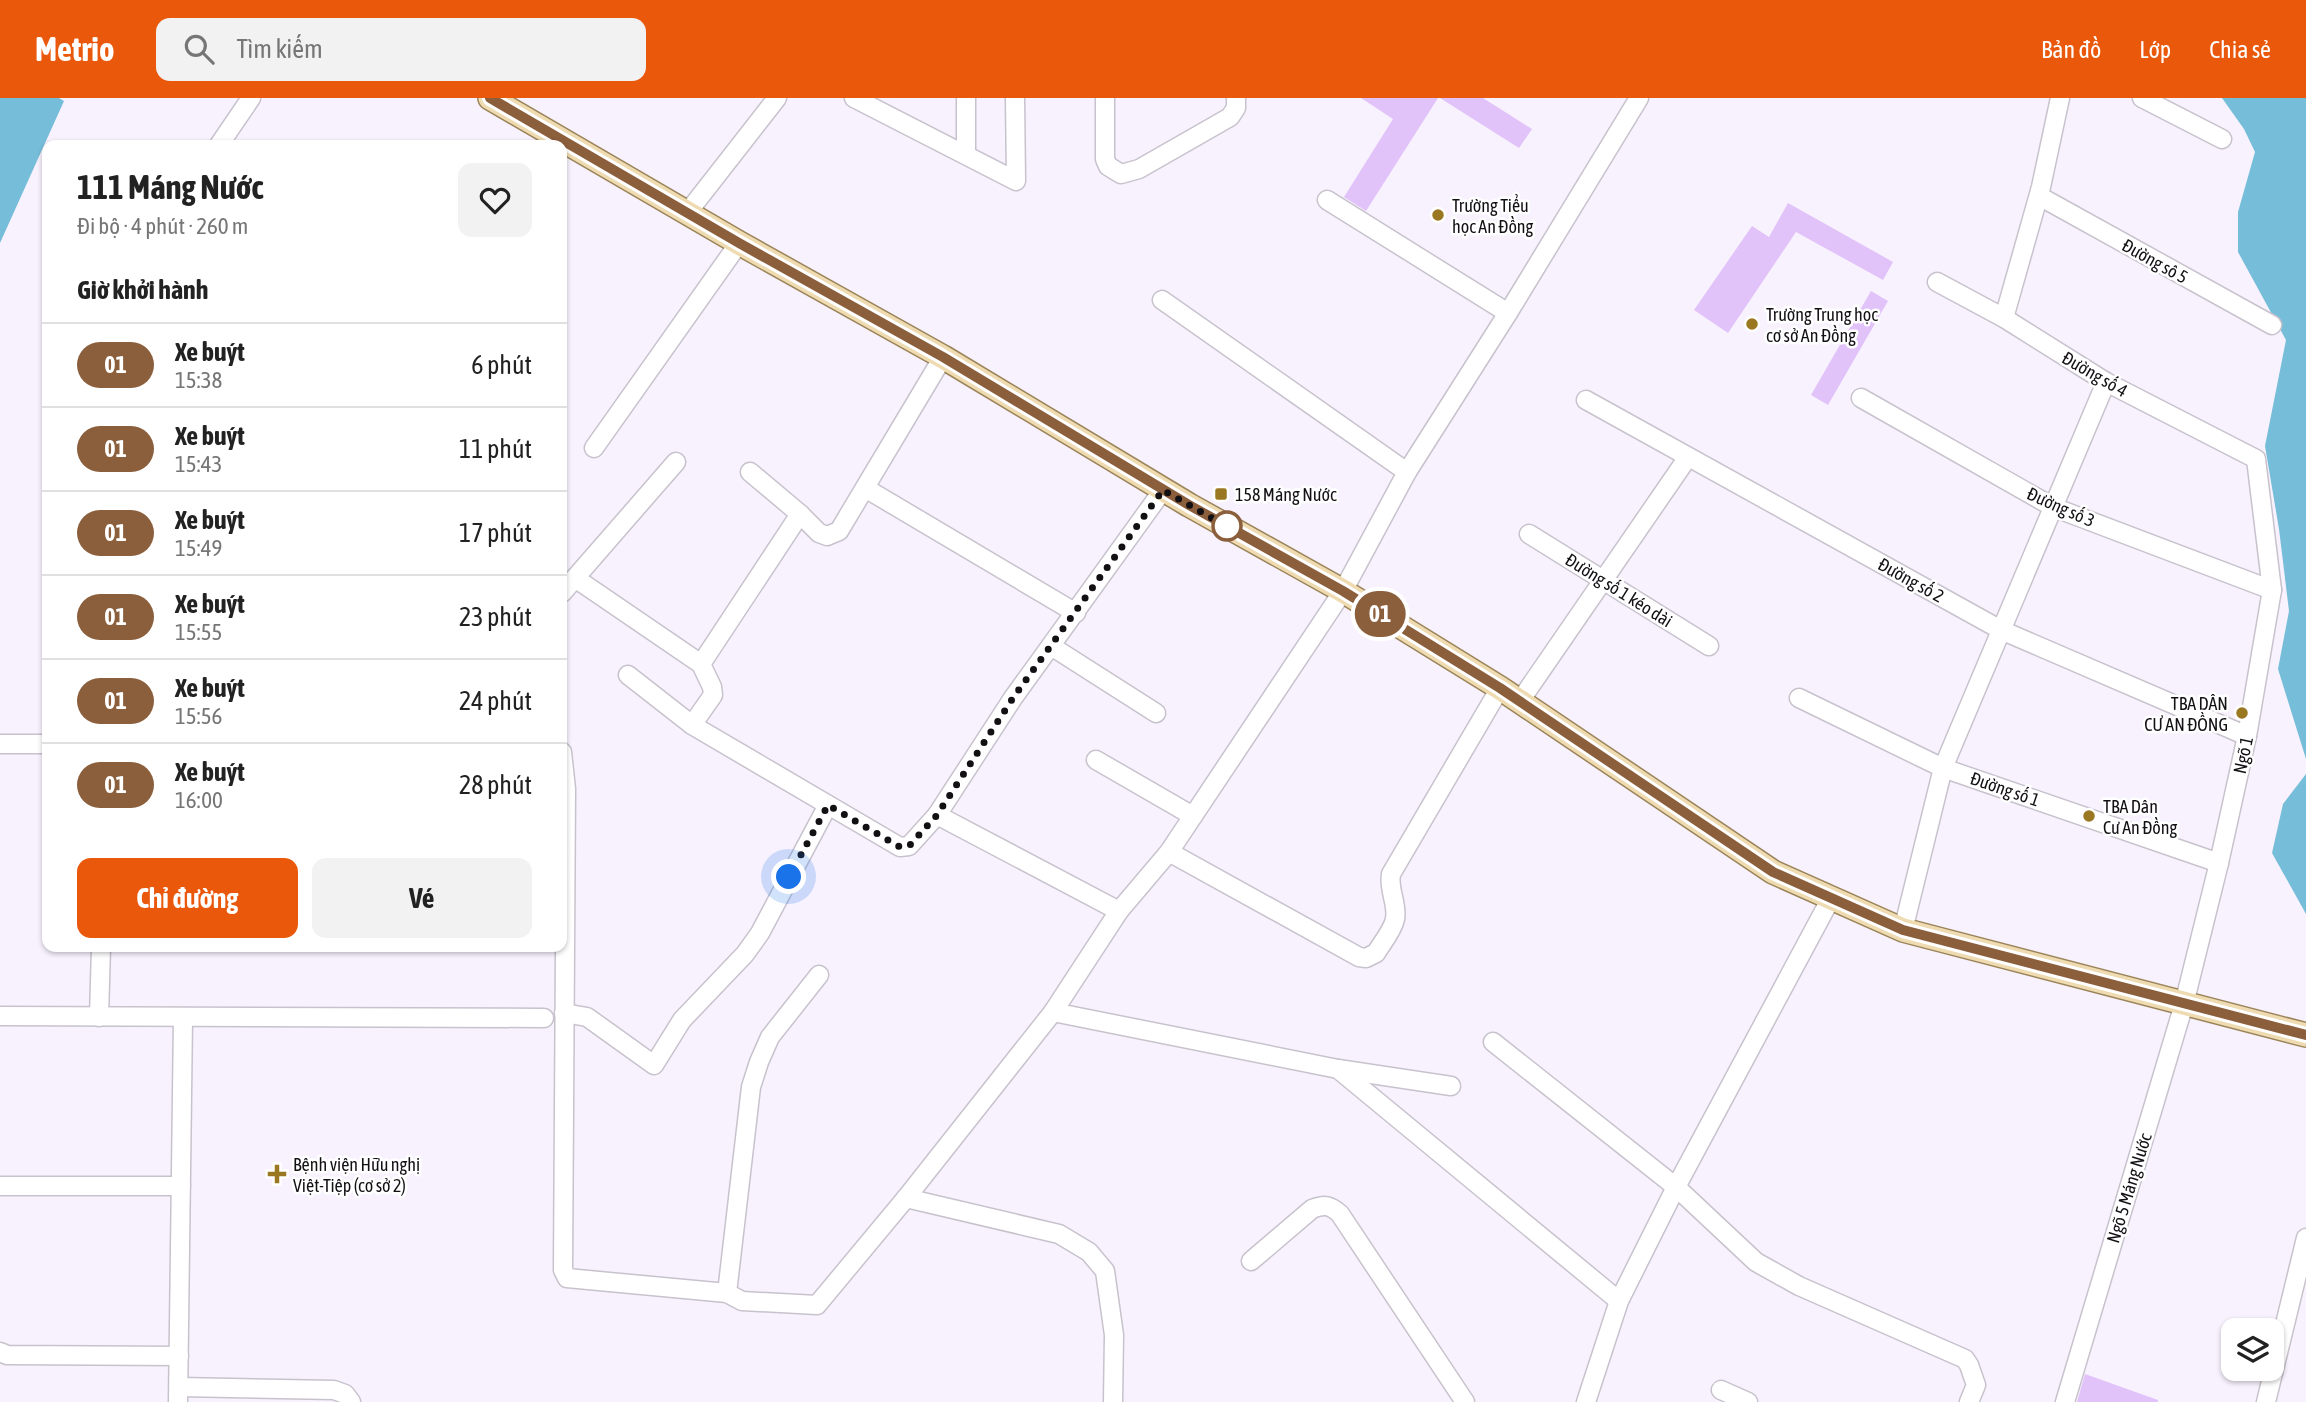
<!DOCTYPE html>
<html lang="vi">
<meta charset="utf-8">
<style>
:root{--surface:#fff;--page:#f2f2f2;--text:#222;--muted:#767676;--line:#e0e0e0;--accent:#ea580c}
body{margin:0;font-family:"Asap Condensed",sans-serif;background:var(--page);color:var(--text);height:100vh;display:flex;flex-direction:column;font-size:26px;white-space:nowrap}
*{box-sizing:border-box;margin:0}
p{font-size:23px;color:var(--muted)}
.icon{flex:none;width:38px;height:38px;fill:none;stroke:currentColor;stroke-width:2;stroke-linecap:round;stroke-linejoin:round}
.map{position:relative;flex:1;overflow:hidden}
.details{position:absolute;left:42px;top:42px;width:525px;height:812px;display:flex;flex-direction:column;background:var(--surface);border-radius:14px;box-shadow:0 2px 5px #0004}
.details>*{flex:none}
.badge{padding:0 14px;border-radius:23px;font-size:24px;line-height:46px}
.fabs{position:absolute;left:2221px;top:1220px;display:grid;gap:14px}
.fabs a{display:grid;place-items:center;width:63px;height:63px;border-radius:14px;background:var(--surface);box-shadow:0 2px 5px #0004;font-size:35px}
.you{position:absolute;width:35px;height:35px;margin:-18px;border:5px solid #fff;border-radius:50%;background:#1a73e8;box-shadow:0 0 0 10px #1a73e833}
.map>.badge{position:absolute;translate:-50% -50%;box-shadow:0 0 0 4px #fff}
h2{padding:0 35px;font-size:26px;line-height:63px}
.round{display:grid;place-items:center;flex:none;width:74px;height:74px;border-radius:14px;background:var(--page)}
.head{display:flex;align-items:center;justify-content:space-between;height:119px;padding:0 35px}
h1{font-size:33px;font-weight:700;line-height:52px}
.primary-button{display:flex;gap:14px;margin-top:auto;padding:14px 35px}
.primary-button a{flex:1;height:80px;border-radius:14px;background:var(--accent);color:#fff;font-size:28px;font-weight:700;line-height:80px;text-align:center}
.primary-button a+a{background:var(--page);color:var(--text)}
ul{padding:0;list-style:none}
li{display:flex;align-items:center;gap:21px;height:84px;padding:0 35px;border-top:2px solid var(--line)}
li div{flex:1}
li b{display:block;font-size:26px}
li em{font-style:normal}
li .badge{min-width:77px;font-weight:700;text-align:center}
header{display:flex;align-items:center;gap:42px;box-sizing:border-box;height:98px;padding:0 35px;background:var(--accent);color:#fff}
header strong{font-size:33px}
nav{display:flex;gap:38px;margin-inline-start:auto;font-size:24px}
.search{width:490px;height:63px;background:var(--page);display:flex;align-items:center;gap:18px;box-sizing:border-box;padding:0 24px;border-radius:14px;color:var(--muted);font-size:26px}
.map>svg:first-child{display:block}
.water{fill:#75bdd8}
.building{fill:#e1c2f9}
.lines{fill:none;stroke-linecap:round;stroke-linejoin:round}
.minor-casing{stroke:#c8c2cd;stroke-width:21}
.major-casing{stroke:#9c8459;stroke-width:26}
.minor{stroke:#fff;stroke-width:18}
.major{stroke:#efdbb2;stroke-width:23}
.line-casing{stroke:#fff;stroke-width:16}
.line{stroke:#8b5e3c;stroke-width:10}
.walk{stroke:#131014;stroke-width:7;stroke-dasharray:0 12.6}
.poi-dot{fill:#9a7822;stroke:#fff;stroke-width:2.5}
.stop-dot{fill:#fff;stroke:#8b5e3c;stroke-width:3.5}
.labels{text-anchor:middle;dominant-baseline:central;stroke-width:5;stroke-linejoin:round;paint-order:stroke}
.poi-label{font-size:18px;fill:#131014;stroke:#fff;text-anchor:start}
.street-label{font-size:18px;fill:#131014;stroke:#fff}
</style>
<header>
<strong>Metrio</strong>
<div class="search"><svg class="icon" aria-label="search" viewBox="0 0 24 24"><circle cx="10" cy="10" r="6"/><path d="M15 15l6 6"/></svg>Tìm kiếm</div>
<nav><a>Bản đồ</a><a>Lớp</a><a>Chia sẻ</a></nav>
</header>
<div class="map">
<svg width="2306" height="1304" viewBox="0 0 2306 1304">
<rect width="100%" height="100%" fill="#f8f2fe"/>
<g class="water">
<path d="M0 0H59L64 3 0 145Z"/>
<path d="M2222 0H2306V661L2278 571 2289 513 2279 431 2265 348 2286 242 2238 154V114L2255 54 2244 31Z"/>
<path d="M2306 676V816L2272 755 2283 706Z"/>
</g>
<g class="building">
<path d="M1361 0H1438L1366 113 1344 99 1393 21Z"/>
<path d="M1440 0H1483L1532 31 1519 50Z"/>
<path d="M1788 105 1893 164 1883 182 1796 134 1728 235 1694 212 1752 128 1769 139Z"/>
<path d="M1871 193 1888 203 1828 307 1811 297Z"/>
<path d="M2085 1276 2158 1302V1304H2077Z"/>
</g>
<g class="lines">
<g class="minor-casing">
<g id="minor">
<path d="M854 0 1016 83 1015 0"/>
<path d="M966 0V56"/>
<path d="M1105 0V61L1108 68 1121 76 1139 71 1230 19 1236 10V0"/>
<path d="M2142 0 2222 41"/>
<path d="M219 47 251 0"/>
<path d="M2039 98 2272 227"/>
<path d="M1327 102 1508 215"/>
<path d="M688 114 777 0"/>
<path d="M1937 184 2004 220 2106 284 2256 361 2272 492 2247 638 2219 765 2184 906 2065 1304"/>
<path d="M1162 202 1407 374"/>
<path d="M2004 220 2041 89 2060 0"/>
<path d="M1861 300 2053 409 2272 492"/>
<path d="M1586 302 2001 532 2247 638"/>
<path d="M594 350 739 145"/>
<path d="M750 374 800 416"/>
<path d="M865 390 1076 515"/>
<path d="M1529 436 1709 548"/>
<path d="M575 480 676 364"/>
<path d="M562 495 575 480 701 566 712 589 713 597 692 627"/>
<path d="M1051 548 1156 615"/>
<path d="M701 566 800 416 819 435 827 438 839 433 943 259"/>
<path d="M628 577 692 627 900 749 909 748 937 717"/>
<path d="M1799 600 1943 670 2219 765"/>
<path d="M1520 603 1688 359"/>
<path d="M0 646H47"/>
<path d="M562 654 566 691 563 1172 567 1180 727 1195 742 1203 817 1207 906 1100 1053 914 1119 813 1169 754 1343 493 1407 374 1508 215 1639 0"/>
<path d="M1096 662 1193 718"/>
<path d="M1169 754 1359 859 1366 860 1376 855C1382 845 1393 832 1395 821 1398 806 1388 792 1391 776L1500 590"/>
<path d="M1119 813 937 717 1013 600 1163 392"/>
<path d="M1903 832 1943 670 2106 284"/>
<path d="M1053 914 1338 971 1619 1203"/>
<path d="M564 915 587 919 654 967 682 922 745 856 760 835 828 707"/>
<path d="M0 918 544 920"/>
<path d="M99 919 101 849"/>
<path d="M1493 944 1676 1089 1756 1164 1799 1188 1965 1261 1969 1267 1976 1287 1969 1304"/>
<path d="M1338 971 1451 988"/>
<path d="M0 1088H181"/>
<path d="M906 1100 1059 1136 1089 1154 1105 1173 1114 1237 1113 1304"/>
<path d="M1251 1163 1312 1111C1325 1106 1330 1107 1340 1116L1465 1304"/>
<path d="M727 1195 751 989 759 964 770 939 819 877"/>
<path d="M0 1254 7 1257 179 1258"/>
<path d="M179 1289 334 1292 345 1296 351 1304"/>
<path d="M1721 1292 1748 1304"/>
<path d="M178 1304 183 920"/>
<path d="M1586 1304 1619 1203 1676 1089 1830 802"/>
<path d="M2266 1304 2306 1140"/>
</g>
</g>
<g class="major-casing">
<path id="major" d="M490 0 739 145 943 259 1189 407 1343 493 1500 590 1773 774 1903 832 2306 937"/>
</g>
<use href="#minor" class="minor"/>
<use href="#major" class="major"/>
</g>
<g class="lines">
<g class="line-casing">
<path id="line" d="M490 0 739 145 943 259 1189 407 1343 493 1500 590 1773 774 1903 832 2306 937"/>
</g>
<use href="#line" class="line"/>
<path class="walk" d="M789 779 828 707 900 749 909 748 937 717 1013 600 1163 392 1233 432 1227 428"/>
</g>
<g class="poi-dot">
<circle cx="1438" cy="117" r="7"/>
<circle cx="1752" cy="226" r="7"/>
<rect x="1214" y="389" width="14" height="14" rx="3.5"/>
<circle cx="2242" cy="615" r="7"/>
<circle cx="2089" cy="718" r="7"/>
<path d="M273.5 1065.5h7v7h7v7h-7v7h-7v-7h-7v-7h7z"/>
</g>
<circle class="stop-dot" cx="1227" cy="428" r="14"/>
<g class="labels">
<g class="poi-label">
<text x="1452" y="107">Trường Tiểu<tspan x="1452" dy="21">học An Đồng</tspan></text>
<text x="1766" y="216">Trường Trung học<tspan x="1766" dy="21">cơ sở An Đồng</tspan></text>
<text x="1235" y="396">158 Máng Nước</text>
<text x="2228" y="605" text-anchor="end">TBA DÂN<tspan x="2228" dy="21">CƯ AN ĐỒNG</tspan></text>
<text x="2103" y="708">TBA Dân<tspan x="2103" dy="21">Cư An Đồng</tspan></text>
<text x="293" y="1066">Bệnh viện Hữu nghị<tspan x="293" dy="21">Việt-Tiệp (cơ sở 2)</tspan></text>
</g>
<g class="street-label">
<text transform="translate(2155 163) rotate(29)">Đường sô 5</text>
<text transform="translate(2095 276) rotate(30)">Đường số 4</text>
<text transform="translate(2061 409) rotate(24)">Đường số 3</text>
<text transform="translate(1911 482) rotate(29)">Đường số 2</text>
<text transform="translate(1619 492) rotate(32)">Đường số 1 kéo dài</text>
<text transform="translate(2243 657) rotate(-78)">Ngõ 1</text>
<text transform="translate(2005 691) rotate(19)">Đường số 1</text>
<text transform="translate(2129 1090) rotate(-73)">Ngõ 5 Máng Nước</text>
</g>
</g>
</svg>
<div class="fabs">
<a><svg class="icon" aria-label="layers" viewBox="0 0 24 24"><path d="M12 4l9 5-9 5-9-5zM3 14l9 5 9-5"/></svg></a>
</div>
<div class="you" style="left:789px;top:779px"></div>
<b class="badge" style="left:1380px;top:516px;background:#8b5e3c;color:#fff">01</b>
<section class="details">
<div class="head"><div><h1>111 Máng Nước</h1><p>Đi bộ · 4 phút · 260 m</p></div><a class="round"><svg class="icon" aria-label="heart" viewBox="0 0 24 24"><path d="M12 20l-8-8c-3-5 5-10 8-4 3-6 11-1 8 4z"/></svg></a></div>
<h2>Giờ khởi hành</h2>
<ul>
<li><span class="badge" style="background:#8b5e3c;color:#fff">01</span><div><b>Xe buýt</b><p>15:38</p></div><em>6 phút</em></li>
<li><span class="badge" style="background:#8b5e3c;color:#fff">01</span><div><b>Xe buýt</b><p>15:43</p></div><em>11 phút</em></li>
<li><span class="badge" style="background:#8b5e3c;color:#fff">01</span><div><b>Xe buýt</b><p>15:49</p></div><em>17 phút</em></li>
<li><span class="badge" style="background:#8b5e3c;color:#fff">01</span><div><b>Xe buýt</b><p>15:55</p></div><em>23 phút</em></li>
<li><span class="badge" style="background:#8b5e3c;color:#fff">01</span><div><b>Xe buýt</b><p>15:56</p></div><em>24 phút</em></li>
<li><span class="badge" style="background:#8b5e3c;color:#fff">01</span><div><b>Xe buýt</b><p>16:00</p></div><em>28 phút</em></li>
</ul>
<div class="primary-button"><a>Chỉ đường</a><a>Vé</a></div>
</section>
</div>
